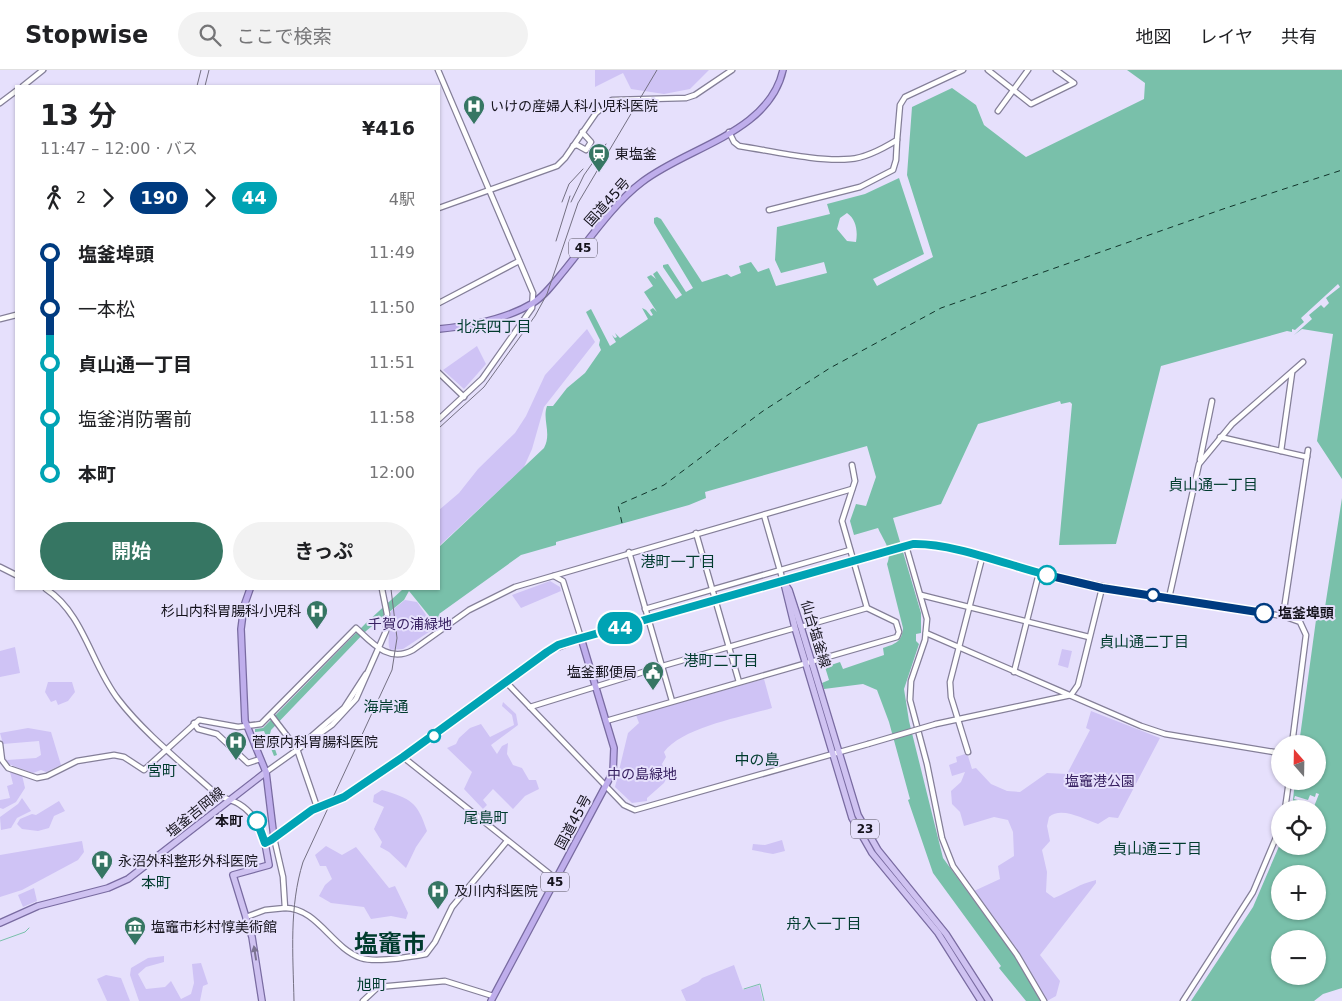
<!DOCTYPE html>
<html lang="ja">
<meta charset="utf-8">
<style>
:root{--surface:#fff;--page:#f2f2f2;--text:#202124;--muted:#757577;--line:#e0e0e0;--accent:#367663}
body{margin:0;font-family:"DejaVu Sans","Noto Sans JP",sans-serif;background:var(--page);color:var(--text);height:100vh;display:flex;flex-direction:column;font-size:19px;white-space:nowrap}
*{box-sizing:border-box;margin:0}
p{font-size:16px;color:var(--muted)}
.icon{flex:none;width:28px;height:28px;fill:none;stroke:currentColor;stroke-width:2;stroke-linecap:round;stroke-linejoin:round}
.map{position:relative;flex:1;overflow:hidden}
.side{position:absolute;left:15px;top:15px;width:425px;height:505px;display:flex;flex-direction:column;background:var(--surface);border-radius:0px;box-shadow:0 1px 4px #0004}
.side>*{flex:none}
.badge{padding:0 10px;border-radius:16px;font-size:18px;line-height:32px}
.needle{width:32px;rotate:340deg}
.controls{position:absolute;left:1271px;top:665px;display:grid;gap:10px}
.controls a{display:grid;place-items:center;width:55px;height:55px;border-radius:50%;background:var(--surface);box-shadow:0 1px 4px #0004;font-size:25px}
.map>.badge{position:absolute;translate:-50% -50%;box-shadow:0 0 0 2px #fff}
.legs{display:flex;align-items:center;gap:8px;height:55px;padding:0 25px;font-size:16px}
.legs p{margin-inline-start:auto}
.summary{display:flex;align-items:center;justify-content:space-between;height:85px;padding:0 25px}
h1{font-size:28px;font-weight:700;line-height:38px}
.primary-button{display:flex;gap:10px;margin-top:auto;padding:10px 25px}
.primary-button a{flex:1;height:58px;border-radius:30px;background:var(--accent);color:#fff;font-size:20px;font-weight:700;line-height:58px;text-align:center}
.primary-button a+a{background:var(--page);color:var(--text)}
ul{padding:0 25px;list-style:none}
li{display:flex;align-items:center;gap:18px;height:55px;font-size:19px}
li i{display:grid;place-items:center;width:8px;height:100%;margin:0 6px;background:currentColor}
li i::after{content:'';width:12px;height:12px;margin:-6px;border:4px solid;border-radius:50%;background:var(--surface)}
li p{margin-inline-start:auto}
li:first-child i{background:linear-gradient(#0000 50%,currentColor 0)}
li:last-child i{background:linear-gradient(currentColor 50%,#0000 0)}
header{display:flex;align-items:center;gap:30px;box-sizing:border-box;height:70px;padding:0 25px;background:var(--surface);border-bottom:1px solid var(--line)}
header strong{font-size:24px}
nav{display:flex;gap:28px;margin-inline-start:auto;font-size:18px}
.search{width:350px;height:45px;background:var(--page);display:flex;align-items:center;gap:12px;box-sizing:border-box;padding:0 18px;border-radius:28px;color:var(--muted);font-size:19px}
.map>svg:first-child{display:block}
.green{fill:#cfc3f5}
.water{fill:#79c0aa;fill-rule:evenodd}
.pier{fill:#e6e0fc}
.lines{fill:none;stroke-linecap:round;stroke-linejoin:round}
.stream{stroke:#79c0aa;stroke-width:1}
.ferry{stroke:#11342a;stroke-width:1;stroke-dasharray:6 5;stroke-linecap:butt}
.tertiary-casing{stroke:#847f98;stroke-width:7}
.primary-casing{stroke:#796ba1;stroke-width:8}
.trunk-casing{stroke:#796ba1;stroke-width:8}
.tertiary{stroke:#fff;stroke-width:4.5}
.primary{stroke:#cfc2f1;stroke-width:5.5}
.trunk{stroke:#bfaeec;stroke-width:5.5}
.rail{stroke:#747082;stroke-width:1}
.tertiary-bridge-casing{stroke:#847f98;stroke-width:7;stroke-linecap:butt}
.tertiary-bridge{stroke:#fff;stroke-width:4.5}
.oneway{fill:#7b7391}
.line-1-casing{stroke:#fff;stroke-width:11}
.line-2-casing{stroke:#fff;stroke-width:11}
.line-1{stroke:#003b80;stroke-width:8}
.line-2{stroke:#00a3b4;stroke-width:8}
.stop-2-dot{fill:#fff;stroke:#00a3b4;stroke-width:2.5}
.stop-1-dot{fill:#fff;stroke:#003b80;stroke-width:2.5}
.labels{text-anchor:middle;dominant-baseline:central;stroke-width:4;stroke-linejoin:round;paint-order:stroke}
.shield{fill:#e6e0fc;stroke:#54505f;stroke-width:1}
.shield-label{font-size:12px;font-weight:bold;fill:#15131c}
.poi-label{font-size:14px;fill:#15131c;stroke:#e6e0fc;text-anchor:start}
.street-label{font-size:14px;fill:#15131c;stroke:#e6e0fc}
.stop-label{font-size:14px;font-weight:bold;fill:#15131c;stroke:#e6e0fc;text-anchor:start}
.park-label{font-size:14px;fill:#382162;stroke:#e6e0fc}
.neighbourhood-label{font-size:15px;fill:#013b2e;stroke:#e6e0fc}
.town-label{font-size:24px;font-weight:bold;fill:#013b2e;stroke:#e6e0fc}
</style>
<header>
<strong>Stopwise</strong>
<div class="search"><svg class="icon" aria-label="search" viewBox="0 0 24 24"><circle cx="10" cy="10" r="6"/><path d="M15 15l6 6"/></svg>ここで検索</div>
<nav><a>地図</a><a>レイヤ</a><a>共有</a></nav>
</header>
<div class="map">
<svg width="1342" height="931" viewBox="0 0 1342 931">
<rect width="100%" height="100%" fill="#e6e0fc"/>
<g class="green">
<path d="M595 0H709L690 19 664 24 631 19 623 3 595 17Z"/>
<path d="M587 259 595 272 544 337 532 379 524 397 439 476V440L459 423 478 399 515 363 526 346 545 305Z"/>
<path d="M477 276 486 294 464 319 443 300Z"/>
<path d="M550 511 560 517 561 521 521 538 512 525Z"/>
<path d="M405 530 417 532 435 558 403 579 390 580C386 570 392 553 391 541Z"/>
<path d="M15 577 20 603 0 607V581Z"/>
<path d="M1062 579 1072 581 1068 598 1058 595Z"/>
<path d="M764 609 772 638C742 647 683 657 664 682L666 687 662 694 667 707 664 713 647 728V731L632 733 615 717 628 663 639 653 636 645Z"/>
<path d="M48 612H72L75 622 68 631 58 635 56 630 51 632 45 622Z"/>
<path d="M503 632 516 644 518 655 491 675 497 684 502 676 508 673 507 684 513 695 522 698 529 710H536L539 719 525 726 513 739 493 719 483 730 487 735 483 739 464 719 472 702 447 678 456 674 459 668 470 658 481 654 490 667 514 655 512 645 502 636Z"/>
<path d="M1091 641 1160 668 1118 748 1109 747 1098 754C1084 749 1061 736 1049 747L1047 756 1050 771 1042 780 1047 802 1046 822 1054 828C1071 821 1079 814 1096 810V813L1040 885 1060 911 1056 926 1047 931 1011 872 974 821 1000 809 998 796 1014 786 1013 762 1008 750 994 747 964 756 960 742 952 734 951 721 961 712 965 702 952 706 949 695 957 692 956 687 965 684 968 686 972 699 976 698 991 714 1007 721 1020 722 1047 703 1067 704 1090 660 1086 658Z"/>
<path d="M28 658 51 662 61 695 46 702 41 700 33 703 8 694 5 686 7 690 36 688 41 685 39 671 3 674 0 663Z"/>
<path d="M10 702 22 705 25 718 16 732 3 739 0 738V730L10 728 7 716 13 714Z"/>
<path d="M382 720C411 729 417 731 427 761L416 777 406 798 389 782 380 777 382 772 374 759 384 737 373 732 374 725Z"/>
<path d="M22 728 31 741 17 748 11 758 1 760 0 747 18 734Z"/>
<path d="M59 731 65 741 54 746 49 758 38 761 22 759 17 754 20 749 32 744 36 745Z"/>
<path d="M782 770 785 781 773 784 752 780 753 774 765 775Z"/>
<path d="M82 771 84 782 78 790 22 820 0 827V785Z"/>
<path d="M326 776 342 785 356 777 389 818 395 816 408 843 406 849 391 846 371 849 364 837 331 833 319 826 325 815 332 809 326 796H320L315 785Z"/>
<path d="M34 818 37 831 23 837 18 825Z"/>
<path d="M164 886V892L146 897 138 904 146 919 165 917 171 911 181 929 191 924 194 913 192 894 201 893 208 914 203 916 200 931H139L130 905 131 898 148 888Z"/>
<path d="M734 895 743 920 759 915 763 931H686L681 920 698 912 702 908Z"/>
<path d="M106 905 121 908 130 931H107L97 909Z"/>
</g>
<g class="water">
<path d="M1127 0H1342V409L1317 371 1333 264 1302 259 1294 265 1312 249 1309 245 1321 235 1324 238 1329 233 1326 228 1340 217 1338 214 1301 248 1304 252 1295 260 1292 259V262L1287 261 1161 296 1116 474 1059 475 1072 334 1070 332 1061 334 1060 331 978 354 941 434 893 448 921 543V563L916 564V571L919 574 904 619 909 651 943 788 1013 884 1041 931H1026L999 898 1001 896 933 803 908 730 910 729 889 652 877 620 863 614 824 619 822 613 829 610 825 597 840 592 843 599 884 585 883 578C895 574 902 572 903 558L887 494C893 480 883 470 878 458L854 465 850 451 856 434 866 436 876 407 867 376 705 422 706 428 689 435 556 472V475L521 485 439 544 441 548 435 553 409 521 404 530 366 561 271 660 270 664 277 685 274 686 264 661 255 662V659L263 658 366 553 403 519H439V477L544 378C552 363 542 350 547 336H553L567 318 585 303 601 280 599 275 600 270 586 242 591 239 610 276 616 272 612 265 615 268 617 267 615 263 620 268 648 249 642 238 646 240 651 246 653 245 650 240 653 238 657 242 644 222 653 216 647 207 651 205 656 209 653 204 657 201 676 229 682 225 663 197V195L668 194 686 222 693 218 654 153V148L657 147 661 149 702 212 727 204 731 207 741 203 739 196 751 192 758 202 769 198 776 216 827 203 824 192 781 203 775 190 777 157 830 144 827 134 865 124 899 108 924 184 873 209 877 216 933 187 907 105 912 37 952 18 976 35 984 55 1026 87 1144 29 1145 13ZM847 143C856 149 858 161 856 172L847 171 837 159 840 148Z"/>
<path d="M1342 428V918L1323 924 1314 931H1191L1253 837 1280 774V776H1318V739H1292L1295 711H1318V674H1299L1316 550H1323ZM1280 804H1318V841H1280ZM1280 869H1318V906H1280Z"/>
</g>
<path class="pier" d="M1316 723 1319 724 1313 739 1306 738 1307 733 1294 729 1295 726 1308 730 1310 725 1315 727Z"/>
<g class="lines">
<g class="stream">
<path d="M0 871 25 862 29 858"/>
<path d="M744 919 760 914 764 931"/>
</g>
<path class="ferry" d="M622 453 618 435 664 415 763 341 830 298 941 238 1226 138 1342 100"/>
<g class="tertiary-casing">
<g id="tertiary">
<path d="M438 0 525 204 533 223 532 238 482 309 439 349"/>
<path d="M988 0 1031 34 1074 13 1056 0"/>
<path d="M23 16 43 0"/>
<path d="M0 33 16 21"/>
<path d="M998 41 1028 0"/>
<path d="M729 62 734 72 739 76C772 81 818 92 850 89 866 88 884 78 897 70L900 35 905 27 963 0"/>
<path d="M573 76 577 75 586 80 591 72 582 62"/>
<path d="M439 138 557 96 565 88 596 43 612 30 686 28 695 25 732 0"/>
<path d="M769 140 860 117 893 100 896 90 897 70"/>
<path d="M439 233 519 191"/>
<path d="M0 249 16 245"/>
<path d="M439 303 464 327"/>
<path d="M1220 367 1307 387"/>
<path d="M1281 381 1292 303"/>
<path d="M1200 390 1212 331"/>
<path d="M852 395 855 411 842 451 867 538"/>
<path d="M764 445 783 511"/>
<path d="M696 463 739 612"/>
<path d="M906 476 927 549 925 570 911 611 910 630 927 694 942 768 953 796 1017 885 1044 931"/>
<path d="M629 482 672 631"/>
<path d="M0 497 16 505"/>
<path d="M554 506 563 511 581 568"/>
<path d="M46 519C84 544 91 594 118 629 143 662 183 694 214 722 222 729 231 729 239 734 254 743 261 757 265 773"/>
<path d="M921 525 1089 567"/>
<path d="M645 539 850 480"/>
<path d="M1283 546 1308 380"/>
<path d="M926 563 1141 656 1165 664 1280 683"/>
<path d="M1014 602 1039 503"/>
<path d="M506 612 624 735 635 740 868 674"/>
<path d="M530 637 666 595 795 558"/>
<path d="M271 645 297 679 317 737"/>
<path d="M606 651 897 567 899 562 896 552 867 538 801 557"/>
<path d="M194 653 198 659 217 664 248 693 260 689"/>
<path d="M936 654 1071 625 1078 615 1102 518"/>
<path d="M0 674 2 690 8 698 37 708 47 706 77 691 114 685 124 687 144 700 199 650 238 657 261 654 356 558C373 574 389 593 413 580L469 540 515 517 852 419"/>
<path d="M1292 674 1306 565 1300 552 1283 546 1169 528 1199 394 1232 354 1303 292"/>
<path d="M298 678 344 638 366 604"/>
<path d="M968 682 951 627 950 612 982 488"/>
<path d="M403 687 556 809"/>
<path d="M266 702 332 655 356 629 386 561 387 544 382 519"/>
<path d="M1285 739 1289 711"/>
<path d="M285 838C317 838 332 878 361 888 376 893 410 887 426 884L435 872 452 837 507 771"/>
<path d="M246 847 265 840 285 838 283 807 274 768"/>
<path d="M363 931 378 917 445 911 493 926"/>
<path d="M1183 931 1253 822 1280 758"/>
</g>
</g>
<g class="primary-casing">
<g id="primary">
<path d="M783 511 789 520 801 557 858 745 878 780 946 864 989 931"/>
<path d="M784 513 795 558 852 748 872 783 938 863 981 931"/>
<path d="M581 568 913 474C951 473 1003 493 1040 503 1083 514 1125 521 1169 528"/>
<path d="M0 853 38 836 108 818 128 809 266 702"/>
<path d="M262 931 252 867 233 805 269 795 265 773 274 768"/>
</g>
</g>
<g class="trunk-casing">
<g id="trunk">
<path d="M439 259C471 256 505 250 533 233 546 225 557 209 567 197 589 170 614 133 642 112 687 77 769 63 783 0"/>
<path d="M250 519 244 536 241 559 245 651 266 702 274 768 312 740 344 727 403 687 553 579 581 568 614 678 613 702 491 931"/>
</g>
</g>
<use href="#tertiary" class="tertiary"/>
<use href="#primary" class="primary"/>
<use href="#trunk" class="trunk"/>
<g class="rail">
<path d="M197 16 201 0"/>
<path d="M205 16 209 0"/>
<path d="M562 132 569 114 583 99"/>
<path d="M571 132 584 105 606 74"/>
<path d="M556 171 570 126"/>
<path d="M439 358 484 317 535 246 547 224 578 133 657 0"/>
<path d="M294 931C293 884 289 837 303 792L392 600 397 568 391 519"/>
</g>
<g class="tertiary-bridge-casing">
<path id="tertiary-bridge" d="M868 674 936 654"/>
</g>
<use href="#tertiary-bridge" class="tertiary-bridge"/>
</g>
<defs><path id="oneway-solid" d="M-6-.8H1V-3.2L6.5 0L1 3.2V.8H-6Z" transform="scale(1.25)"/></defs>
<use class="oneway" href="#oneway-solid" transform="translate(255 883) rotate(-99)"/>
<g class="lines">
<g class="line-1-casing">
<path id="line-1" d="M1047 505 1102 518 1264 543"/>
</g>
<g class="line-2-casing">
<path id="line-2" d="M257 751 265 773 271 770 312 740 344 727 403 687 547 582 558 575 574 570 913 474C953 473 1007 495 1047 505"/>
</g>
<use href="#line-1" class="line-1"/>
<use href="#line-2" class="line-2"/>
</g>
<defs>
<g id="hospital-pin" transform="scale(1.125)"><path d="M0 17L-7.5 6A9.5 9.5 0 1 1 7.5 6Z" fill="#367663" stroke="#e6e0fc"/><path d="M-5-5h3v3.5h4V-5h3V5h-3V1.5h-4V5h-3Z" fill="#fff"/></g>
<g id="station-pin" transform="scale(1.125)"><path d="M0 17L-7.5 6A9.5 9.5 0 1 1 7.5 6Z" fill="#367663" stroke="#e6e0fc"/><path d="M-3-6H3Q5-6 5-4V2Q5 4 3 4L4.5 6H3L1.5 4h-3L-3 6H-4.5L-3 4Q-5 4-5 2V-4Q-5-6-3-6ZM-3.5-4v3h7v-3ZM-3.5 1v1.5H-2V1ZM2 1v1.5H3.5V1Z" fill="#fff"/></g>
<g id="civic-pin" transform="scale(1.125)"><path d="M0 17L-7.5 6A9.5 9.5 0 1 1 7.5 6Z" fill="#367663" stroke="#e6e0fc"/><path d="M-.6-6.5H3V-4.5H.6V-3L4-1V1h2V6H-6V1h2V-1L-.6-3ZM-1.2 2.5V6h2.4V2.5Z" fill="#fff"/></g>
<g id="museum-pin" transform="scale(1.125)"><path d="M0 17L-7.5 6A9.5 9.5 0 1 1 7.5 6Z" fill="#367663" stroke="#e6e0fc"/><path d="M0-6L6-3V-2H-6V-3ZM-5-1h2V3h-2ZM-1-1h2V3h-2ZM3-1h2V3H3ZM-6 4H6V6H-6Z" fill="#fff"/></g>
</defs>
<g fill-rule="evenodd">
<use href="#hospital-pin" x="474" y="36"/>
<use href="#station-pin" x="599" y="84"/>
<use href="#hospital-pin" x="317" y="541"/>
<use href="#civic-pin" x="653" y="602"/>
<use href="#hospital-pin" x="236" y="672"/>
<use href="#hospital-pin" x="102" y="791"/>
<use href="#hospital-pin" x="438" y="821"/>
<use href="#museum-pin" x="135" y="857"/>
</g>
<g class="stop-2-dot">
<circle cx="1047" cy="505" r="9"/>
<circle cx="434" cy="666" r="6"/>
<circle cx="257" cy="751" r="9"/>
</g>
<g class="stop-1-dot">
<circle cx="1153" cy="525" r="6"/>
<circle cx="1264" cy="543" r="9"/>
</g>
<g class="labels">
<g class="shield">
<rect x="569" y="168.5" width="28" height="19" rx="4"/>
<rect x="851" y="749.5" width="28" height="19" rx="4"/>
<rect x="541" y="802.5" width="28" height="19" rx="4"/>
</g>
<g class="shield-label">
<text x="583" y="178">45</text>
<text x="865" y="759">23</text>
<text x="555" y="812">45</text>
</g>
<g class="poi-label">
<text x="490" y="36">いけの産婦人科小児科医院</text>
<text x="615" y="84">東塩釜</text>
<text x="301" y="541" text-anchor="end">杉山内科胃腸科小児科</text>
<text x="637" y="602" text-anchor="end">塩釜郵便局</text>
<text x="252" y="672">菅原内科胃腸科医院</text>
<text x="118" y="791">永沼外科整形外科医院</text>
<text x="454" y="821">及川内科医院</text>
<text x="151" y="857">塩竈市杉村惇美術館</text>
</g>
<g class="street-label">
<text transform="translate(607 132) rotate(-48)">国道45号</text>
<text transform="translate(816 564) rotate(73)">仙台塩釜線</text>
<text transform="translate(195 742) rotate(-39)">塩釜吉岡線</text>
<text transform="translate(573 752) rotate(-62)">国道45号</text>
</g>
<g class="stop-label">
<text x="1278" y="543">塩釜埠頭</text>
<text x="243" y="751" text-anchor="end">本町</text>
</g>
<g class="park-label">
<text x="410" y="554">千賀の浦緑地</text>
<text x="642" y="704">中の島緑地</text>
<text x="1100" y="711">塩竈港公園</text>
</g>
<g class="neighbourhood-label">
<text x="494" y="257">北浜四丁目</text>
<text x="1213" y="415">貞山通一丁目</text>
<text x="678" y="492">港町一丁目</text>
<text x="1144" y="572">貞山通二丁目</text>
<text x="721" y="591">港町二丁目</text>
<text x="386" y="637">海岸通</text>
<text x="757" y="690">中の島</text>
<text x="162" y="701">宮町</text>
<text x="486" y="748">尾島町</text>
<text x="1157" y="779">貞山通三丁目</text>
<text x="156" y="813">本町</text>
<text x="824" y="854">舟入一丁目</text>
<text x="372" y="915">旭町</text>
</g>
<g class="town-label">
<text x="390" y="874">塩竈市</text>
</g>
</g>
</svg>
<div class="controls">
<a><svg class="needle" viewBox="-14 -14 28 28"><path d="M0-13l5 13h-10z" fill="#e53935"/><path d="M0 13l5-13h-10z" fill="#757577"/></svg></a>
<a><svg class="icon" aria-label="locate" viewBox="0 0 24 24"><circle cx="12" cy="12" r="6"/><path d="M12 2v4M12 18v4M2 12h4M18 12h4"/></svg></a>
<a>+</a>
<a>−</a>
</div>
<b class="badge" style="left:620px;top:558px;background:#00a3b4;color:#fff">44</b>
<section class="side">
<div class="summary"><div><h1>13 分</h1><p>11:47 – 12:00 · バス</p></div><b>¥416</b></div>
<div class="legs"><svg class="icon" aria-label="walk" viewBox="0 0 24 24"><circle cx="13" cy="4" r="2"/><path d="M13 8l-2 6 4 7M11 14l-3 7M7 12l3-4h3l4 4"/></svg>2<svg class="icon" aria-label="forward" viewBox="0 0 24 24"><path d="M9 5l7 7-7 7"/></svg><b class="badge" style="background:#003b80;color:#fff">190</b><svg class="icon" aria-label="forward" viewBox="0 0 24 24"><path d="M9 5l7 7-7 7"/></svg><b class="badge" style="background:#00a3b4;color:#fff">44</b><p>4駅</p></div>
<ul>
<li><i style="color:#003b80"></i><b>塩釜埠頭</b><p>11:49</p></li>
<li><i style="color:#003b80"></i><span>一本松</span><p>11:50</p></li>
<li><i style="color:#00a3b4"></i><b>貞山通一丁目</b><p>11:51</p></li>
<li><i style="color:#00a3b4"></i><span>塩釜消防署前</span><p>11:58</p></li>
<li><i style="color:#00a3b4"></i><b>本町</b><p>12:00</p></li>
</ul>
<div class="primary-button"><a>開始</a><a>きっぷ</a></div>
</section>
</div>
